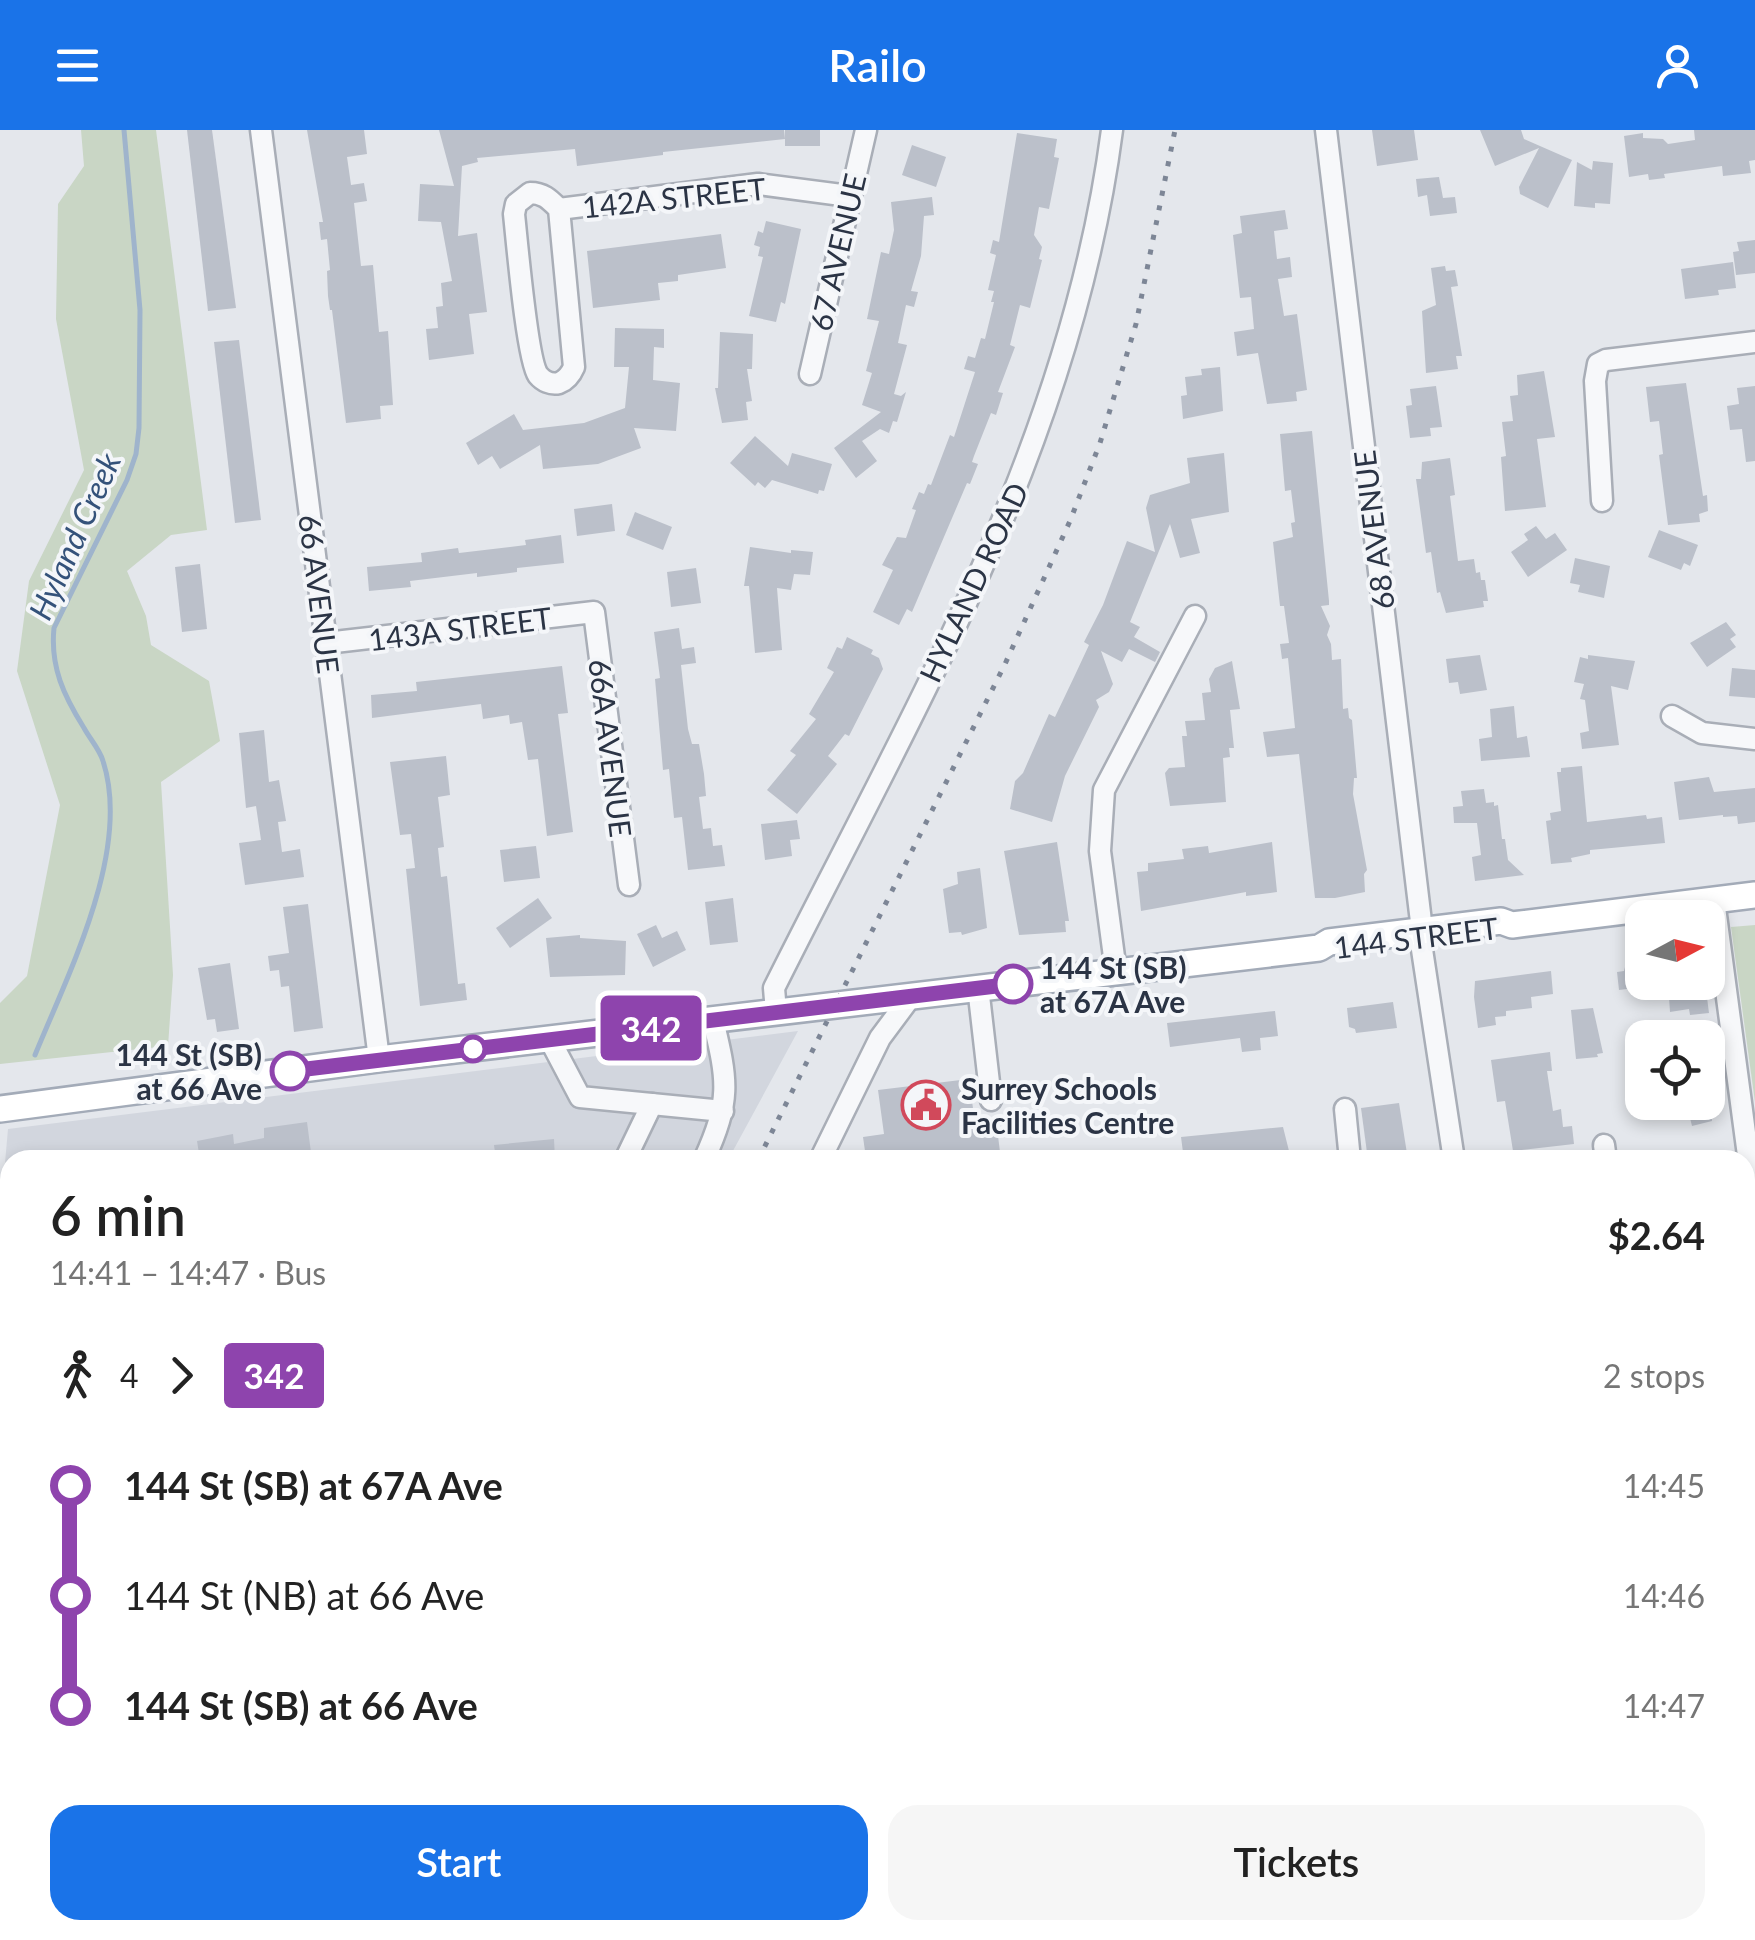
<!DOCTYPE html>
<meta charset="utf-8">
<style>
:root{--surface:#fff;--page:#f6f6f6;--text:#222;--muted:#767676;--accent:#1a73e8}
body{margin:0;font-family:Lato,sans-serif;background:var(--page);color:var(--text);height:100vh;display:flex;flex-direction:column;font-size:38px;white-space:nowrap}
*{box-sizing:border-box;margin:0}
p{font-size:32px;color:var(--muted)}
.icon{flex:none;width:55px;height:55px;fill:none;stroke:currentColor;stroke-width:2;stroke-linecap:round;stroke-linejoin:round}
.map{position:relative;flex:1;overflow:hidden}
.drawer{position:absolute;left:0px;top:1020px;width:1755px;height:790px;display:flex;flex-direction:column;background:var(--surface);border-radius:30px 30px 0 0;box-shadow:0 5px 15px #0003}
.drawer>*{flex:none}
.badge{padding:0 20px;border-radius:8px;font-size:35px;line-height:65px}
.needle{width:65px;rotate:83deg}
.tools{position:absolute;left:1625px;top:770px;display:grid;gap:20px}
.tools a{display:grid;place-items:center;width:100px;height:100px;border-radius:20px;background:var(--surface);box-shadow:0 5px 15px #0003;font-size:50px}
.map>.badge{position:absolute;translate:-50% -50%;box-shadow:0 0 0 5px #fff}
.legs{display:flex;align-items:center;gap:15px;height:110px;padding:0 50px;font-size:32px}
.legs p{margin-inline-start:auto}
.headline{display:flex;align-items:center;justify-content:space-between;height:170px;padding:0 50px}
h1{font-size:55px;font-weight:600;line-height:75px}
.primary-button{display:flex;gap:20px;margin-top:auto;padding:20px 50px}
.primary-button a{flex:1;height:115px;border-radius:30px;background:var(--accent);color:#fff;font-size:40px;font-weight:600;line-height:115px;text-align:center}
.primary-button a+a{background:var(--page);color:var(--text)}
ul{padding:0 50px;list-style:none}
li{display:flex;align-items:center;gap:35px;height:110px;font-size:38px}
li i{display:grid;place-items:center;width:15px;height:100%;margin:0 12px;background:currentColor}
li i::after{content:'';width:25px;height:25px;margin:-12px;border:8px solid;border-radius:50%;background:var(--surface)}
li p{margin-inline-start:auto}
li:first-child i{background:linear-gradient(#0000 50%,currentColor 0)}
li:last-child i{background:linear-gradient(currentColor 50%,#0000 0)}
header{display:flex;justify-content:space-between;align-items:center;height:130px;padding:0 50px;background:var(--accent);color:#fff;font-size:45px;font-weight:600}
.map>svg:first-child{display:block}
.built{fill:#d2d6de}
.green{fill:#c9d6c5}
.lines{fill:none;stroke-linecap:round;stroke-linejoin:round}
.stream{stroke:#9fb4cc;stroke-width:5}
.building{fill:#bbc0ca}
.minor-casing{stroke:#a9aeb7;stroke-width:25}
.major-casing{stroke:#a3abb8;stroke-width:30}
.minor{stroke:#f7f8fa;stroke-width:20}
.major{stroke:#fff;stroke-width:25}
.rail{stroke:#7d8696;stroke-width:5;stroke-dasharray:5 10;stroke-linecap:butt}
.line-1-casing{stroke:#fff;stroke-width:22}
.line-1{stroke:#8e44ad;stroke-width:15}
.stop-1-dot{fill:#fff;stroke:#8e44ad;stroke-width:5}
.labels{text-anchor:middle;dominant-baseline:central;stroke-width:8;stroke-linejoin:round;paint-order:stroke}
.street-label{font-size:30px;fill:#2b3445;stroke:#f4f6f9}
.stop-label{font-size:30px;font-weight:bold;fill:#2b3445;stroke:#f4f6f9;text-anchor:start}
.poi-label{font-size:30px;font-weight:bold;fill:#2b3445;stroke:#f4f6f9;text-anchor:start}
.water-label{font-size:32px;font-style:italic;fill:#34527a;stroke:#f4f6f9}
</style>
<header><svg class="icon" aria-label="menu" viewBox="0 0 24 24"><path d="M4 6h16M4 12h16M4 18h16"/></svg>Railo<svg class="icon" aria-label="person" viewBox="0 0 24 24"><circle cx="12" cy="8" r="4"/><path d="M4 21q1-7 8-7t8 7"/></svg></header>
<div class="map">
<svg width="1755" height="1810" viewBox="0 0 1755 1810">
<rect width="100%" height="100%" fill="#e4e7ec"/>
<g class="built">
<path d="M798 901 728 1030H10V1188L0 1160V1089L8 999Z"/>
<path d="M4 1252H10V1443L0 1403V1294L4 1293Z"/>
<path d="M0 1520H10V1679L0 1677Z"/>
<path d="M41 1800H311L306 1810H42Z"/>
</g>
<g class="green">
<path d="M81 0H156L207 400 171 405 127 441 146 486 151 515 209 551 220 611 161 652 173 845 168 916 0 934V873L27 846 60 675 17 541 29 451 84 340 56 189 58 74 84 36Z"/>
<path d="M1755 795V972L1731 797Z"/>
<path d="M0 1677 10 1679V1800H41L42 1810H0Z"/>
</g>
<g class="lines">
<g class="stream">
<path d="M35 925C68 844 132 720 103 631 100 620 90 609 84 598 64 566 50 537 54 498L127 350 136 324 139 298 140 180 124 0"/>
<path d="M1072 1800 1074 1810"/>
</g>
</g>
<g class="building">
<path d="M187 0H212L236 178 208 181Z"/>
<path d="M307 0H364L367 24 347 27 351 55 364 53 367 71 354 73 361 136 373 135 379 202 388 201 393 275 380 276 381 289 346 293 332 180H330L328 166 327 141 330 140 327 109 321 110 319 92H323Z"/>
<path d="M439 0H784L785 9 663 22V25L577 36 575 19 477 28 478 32 462 36 458 106 477 103 487 182 469 184 474 224 429 230 426 199 438 198 436 177 443 176 441 153 452 151 441 92 418 91 420 54 454 56Z"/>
<rect x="785" y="0" width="35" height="16"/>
<path d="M1372 0H1414L1418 30 1377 36Z"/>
<path d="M1480 0H1521L1524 9 1572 30 1548 78 1520 64 1519 57 1539 18 1495 36Z"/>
<path d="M1694 0H1755V30L1749 31 1751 43 1723 46 1722 36 1664 44 1665 48 1649 50 1648 44 1629 47 1624 6 1643 3V8L1663 9 1668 14 1695 10Z"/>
<path d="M1017 3 1057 9 1054 27 1059 28 1049 79 1039 77 1034 105 1042 117 1039 129 1042 130 1030 178 1020 175 1010 215 1015 217 998 262 1003 263 996 285 991 283 974 326 972 332 978 334 970 354 967 353 912 482 907 479 899 495 873 482 893 440 882 435 897 407 906 408 916 380 912 379 919 362 924 364 928 354 931 355 950 305 954 307 975 242 964 239 968 226 975 228 981 208 985 209 994 172H991L994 161 988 160 996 125 990 123 993 110 999 112Z"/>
<path d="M912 15 946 27 936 57 902 45Z"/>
<path d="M1593 31 1613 33 1610 74 1595 73V78L1574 76 1577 32 1592 40Z"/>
<path d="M1439 47 1443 68 1455 67 1457 83 1430 86 1427 65 1418 67 1416 49Z"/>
<path d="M932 67 934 85 924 86 921 126 911 161 918 162 914 177 906 175 898 213 907 215 894 264 901 266 906 262 897 292 893 291 889 303 880 299 862 311 877 331 856 348 834 318 881 282 862 275 872 243 866 241 879 191 867 189 881 122 889 124 894 100 891 72Z"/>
<path d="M1285 80 1288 99 1274 101 1277 129 1290 127 1292 147 1278 149 1284 186 1297 184 1307 260 1296 262 1297 271 1267 274 1258 223 1237 226 1234 202 1254 199 1251 167 1240 168 1233 105 1242 103 1240 86Z"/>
<path d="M766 91 801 99 785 174 781 172 776 192 749 186 763 127 758 126 760 117 754 115 758 101 763 103Z"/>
<path d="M721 104 726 138 678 145V151L658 153 660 170 593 178 587 121Z"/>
<path d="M1755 110V143L1736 145 1733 122 1739 121 1737 112Z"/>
<path d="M1733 132 1736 158 1718 160 1719 165 1685 169 1681 139Z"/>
<path d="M1445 136 1446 141 1455 140 1458 156 1451 157 1462 226H1456L1458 239 1426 243 1422 181 1436 175 1431 138Z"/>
<path d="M615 198 664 199V218L654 217 653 250 680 253 676 301 634 298 641 318 598 334 543 339 540 315 500 339 492 326 478 335 466 313 514 284 523 300 584 293 625 278 629 237H614Z"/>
<path d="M720 202 753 204 752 239H747L752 271 746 272 748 290 722 293 715 258H718Z"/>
<path d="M239 210 261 390 235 393 214 212Z"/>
<path d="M1220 237 1223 281 1183 289 1181 266 1187 265 1185 247 1202 245 1201 239Z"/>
<path d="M1544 241 1555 307 1537 309 1546 377 1505 381 1501 327 1506 326 1502 292 1513 291 1510 266 1518 265 1517 245Z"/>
<path d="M1686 253 1703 366 1707 365 1708 381 1699 384 1700 392 1668 395 1659 325 1663 324 1659 291 1650 292 1646 257Z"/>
<path d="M1436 256 1442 297 1430 298 1431 306 1410 308 1406 276 1412 275 1410 259Z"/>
<path d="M1755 256V331L1746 332 1742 299 1730 300 1727 276 1739 274 1737 258Z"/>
<path d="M1312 301 1329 471V475L1321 476 1330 496 1327 505 1331 514 1332 530 1341 529 1343 579 1348 578 1349 588 1352 590 1357 648H1354L1353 664 1367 740 1364 744 1365 762 1335 768H1315L1299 624 1267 627 1263 602 1295 598 1288 528 1282 529 1280 514 1289 513 1284 476H1280L1273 412 1293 407 1291 393 1295 392 1291 360 1285 361 1280 304Z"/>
<path d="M755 306 788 336 792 323 832 334 824 361 819 360 818 364 772 350 765 358 758 352 755 356 730 333Z"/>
<path d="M1224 323 1229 382 1191 389 1200 423 1180 428 1170 394 1130 492 1140 497 1134 507 1160 522 1155 532 1129 519 1122 532 1101 521 1113 554 1109 562 1096 570 1099 577 1065 646 1052 692 1010 679 1015 651 1023 643 1049 584 1055 587 1075 545 1089 515 1084 512 1103 475 1127 411 1155 422 1146 378 1150 365 1190 353 1187 328Z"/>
<path d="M1450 328 1455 365 1450 366 1458 431 1474 429 1476 443 1480 442 1481 450H1485L1488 471H1483L1484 477 1446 483 1440 462 1437 463 1431 422 1426 423 1416 349H1421L1422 332Z"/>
<path d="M612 374 615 401 577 406 574 379Z"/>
<path d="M635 382 672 397 663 420 626 405Z"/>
<path d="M1536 396 1546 409 1555 403 1567 420 1528 447 1511 422 1528 410 1524 404Z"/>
<path d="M1659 400 1698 415 1690 436 1684 433 1681 440 1648 427Z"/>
<path d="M561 405 564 433 517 438V442L477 447V443L410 451 411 457 369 461 367 437 422 432 421 423 458 418 459 423 526 415 525 410Z"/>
<path d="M750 417 791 423V420L813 422 810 445 794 444 791 460 777 458 782 520 755 523 749 456H744Z"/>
<path d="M1575 428 1610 436 1604 468 1578 462 1580 455 1570 453Z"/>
<path d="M200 434 207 499 182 502 175 437Z"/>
<path d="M696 438 701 473 671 477 667 442Z"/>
<path d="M1726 492 1736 505 1730 509 1736 517 1707 537 1690 513Z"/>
<path d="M679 498 682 519 694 517 696 533 681 535 688 599 692 614H699L704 644 706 666 699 667 703 699 711 698 713 716 722 715 725 736 688 740 682 687 674 688 669 639 663 640 655 549 660 548 654 502Z"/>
<path d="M847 507 873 520 871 524 879 528 883 539 849 606 845 604 828 626 837 634 797 684 767 660 796 625 790 621 816 589 809 584 834 542 827 538 837 517 842 519Z"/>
<path d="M1480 525 1487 560 1460 564 1458 552 1449 553 1446 529Z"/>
<path d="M1588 525 1635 531 1628 560 1611 556 1619 615 1582 619 1580 603 1589 601 1585 570 1580 569 1584 554 1574 552 1580 527 1588 529Z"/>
<path d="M1232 531 1240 579 1230 580 1234 618H1229L1230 627 1223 628 1226 672 1170 676 1165 643 1169 638 1185 637 1182 606H1187L1185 591 1205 590 1202 563 1211 562 1209 549 1215 538Z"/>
<path d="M562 536 568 583 558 584 573 702 547 706 538 629 528 630 522 592 510 594 509 585 483 589 481 574 372 588 371 565 417 561 416 552Z"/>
<path d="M1732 538 1755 540V568L1729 566Z"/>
<path d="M1514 576 1517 608 1527 606 1530 627 1481 631 1479 609 1492 607 1490 579Z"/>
<path d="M264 600 269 652 279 650 286 691 278 692 282 722 300 719 304 747 245 755 239 713 261 710 256 676 246 678 239 603Z"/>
<path d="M446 626 450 665 438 667 444 717 438 718 441 747 447 746 458 854 465 853 467 870 420 876 406 739 415 738 411 704 400 705 390 632Z"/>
<path d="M1582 636 1587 692 1646 685 1647 689 1662 687 1665 713 1590 720V724L1571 728 1572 732 1551 734 1546 691 1551 690 1550 683 1561 681 1557 642H1561V638Z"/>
<path d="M1709 647 1714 662 1755 658V692L1738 694 1737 686 1723 687V685L1679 690 1674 652Z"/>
<path d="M1484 659 1486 673 1494 672V676L1498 675 1502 709H1505L1508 730 1524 745 1475 751 1472 727 1481 725 1477 693H1454L1453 677 1463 676 1461 661Z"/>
<path d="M797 690 800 709 790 710 792 726 765 730 761 694Z"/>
<path d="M1057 712 1069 791H1065L1066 802 1019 805 1004 721Z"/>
<path d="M1272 712 1277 762 1246 766V762L1141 781 1137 742 1148 741V733L1184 729 1182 719 1208 716 1209 723Z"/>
<path d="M536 716 540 748 504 752 500 720Z"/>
<path d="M980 738 987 798 962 805 961 802 949 803 943 759 958 754 957 742Z"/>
<path d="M538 768 552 788 510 818 496 798Z"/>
<path d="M733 768 738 812 710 815 705 772Z"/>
<path d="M308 774 323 898 294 902 289 856 281 857 279 840 270 841 268 826 289 823 283 777Z"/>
<path d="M656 795 662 808 677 801 686 820 653 837 637 804Z"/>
<path d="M580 805V808L626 811 625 845 550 847 546 808Z"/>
<path d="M1642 831V857L1619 860 1617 842 1624 841 1626 833Z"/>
<path d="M230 833 239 899 217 902 215 889 207 890 198 838Z"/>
<path d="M1551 841 1553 864 1531 867 1532 878 1506 881V886L1495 887 1496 895 1478 898 1474 867 1475 851Z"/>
<path d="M1668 852H1705L1709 883 1690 885 1689 879 1670 882Z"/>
<path d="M1393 872 1397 898 1356 903 1355 899 1349 897 1347 878Z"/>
<path d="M1593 878 1603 923 1597 924 1598 927 1576 929 1571 880Z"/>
<path d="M1275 881 1278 906 1260 908 1261 920 1242 922 1240 908 1170 917 1167 893Z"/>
<path d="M1550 922 1552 941H1547L1553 981 1561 979 1563 997 1572 996 1574 1014 1513 1021 1505 971 1497 972 1491 930Z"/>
<path d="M969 949 975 993 996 990 1001 1030H886L885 1025 866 1028 863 1007 884 1004 878 960Z"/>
<path d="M1686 972H1710L1712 991 1692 996Z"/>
<path d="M1399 973 1408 1030H1368L1361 978Z"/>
<path d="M307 992 312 1030H200L197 1011 233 1004 234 1014 264 1008V998Z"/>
<path d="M1283 997 1289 1021H1286L1287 1030H1184L1181 1007Z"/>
<path d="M554 1009 555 1030H496L494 1015Z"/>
</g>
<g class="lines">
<g class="minor-casing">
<g id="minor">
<path d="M261 0 379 929"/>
<path d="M1326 0 1422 800"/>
<path d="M530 63C544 63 550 70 559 79L574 237C571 244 567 250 559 253 551 255 543 251 538 245 527 229 517 111 514 84L516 74Z"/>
<path d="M559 79 758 54 849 66"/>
<path d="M810 244 866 0"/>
<path d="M1602 371 1595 251 1598 234 1606 230 1755 212"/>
<path d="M326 513 594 482 629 755"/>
<path d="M1672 586 1702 603 1755 609"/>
<path d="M1714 770 1755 1078"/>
<path d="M1421 813 1454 1030"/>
<path d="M1116 842 1100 721 1104 660 1195 486"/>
<path d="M978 857 991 970"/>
<path d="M776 882 774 858C913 580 1071 315 1112 0"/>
<path d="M550 910 580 967 723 981"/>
<path d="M1345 979 1350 1030"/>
<path d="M1604 1015 1606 1030"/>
<path d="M625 1030 652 974"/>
<path d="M704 1030C731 970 728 952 713 890"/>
<path d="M820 1030 880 908 912 865"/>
<path d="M1745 1163 1755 1152"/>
<path d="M1745 1458 1755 1536"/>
<path d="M1745 1695 1755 1693"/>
<path d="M96 1800 97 1809 165 1800"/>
<path d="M471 1800 472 1810"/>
<path d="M1197 1800 1199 1810"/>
<path d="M1369 1800 1370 1810"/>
<path d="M1569 1800 1570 1810"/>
<path d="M1671 1800 1672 1810"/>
<path d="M292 1810 297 1800"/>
</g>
</g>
<g class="major-casing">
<path id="major" d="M0 979 379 929 1319 818 1329 812 1501 791 1512 795 1755 765"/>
</g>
<use href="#minor" class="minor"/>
<use href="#major" class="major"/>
<g class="rail">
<path d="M758 1030 1005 534 1070 391 1100 313 1136 194 1175 0"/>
<path d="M368 1810 373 1800"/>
</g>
</g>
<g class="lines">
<g class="line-1-casing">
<path id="line-1" d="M290 941 1013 854"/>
</g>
<use href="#line-1" class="line-1"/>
</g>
<defs>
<g id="civic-ring" transform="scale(2.5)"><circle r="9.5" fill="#f4f6f9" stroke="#d1495b" stroke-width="1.5"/><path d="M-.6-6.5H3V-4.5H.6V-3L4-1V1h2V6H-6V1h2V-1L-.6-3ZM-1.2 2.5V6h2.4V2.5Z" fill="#d1495b"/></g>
</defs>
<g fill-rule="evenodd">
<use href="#civic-ring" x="926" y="975"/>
</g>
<g class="stop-1-dot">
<circle cx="1013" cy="854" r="18"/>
<circle cx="473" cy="919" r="12"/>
<circle cx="290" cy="941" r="18"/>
</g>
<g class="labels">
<g class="street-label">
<text transform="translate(674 67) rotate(-6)">142A STREET</text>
<text transform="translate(837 122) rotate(-77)">67 AVENUE</text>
<text transform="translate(1373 400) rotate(-97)">68 AVENUE</text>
<text transform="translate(973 452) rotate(-65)">HYLAND ROAD</text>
<text transform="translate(320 464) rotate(83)">66 AVENUE</text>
<text transform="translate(460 498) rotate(-7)">143A STREET</text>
<text transform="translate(611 618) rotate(83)">66A AVENUE</text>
<text transform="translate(1416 807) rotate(-7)">144 STREET</text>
</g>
<g class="stop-label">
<text x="1040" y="837">144 St (SB)<tspan x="1040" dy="34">at 67A Ave</tspan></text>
<text x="262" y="924" text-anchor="end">144 St (SB)<tspan x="262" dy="34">at 66 Ave</tspan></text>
</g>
<g class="poi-label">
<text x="961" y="958">Surrey Schools<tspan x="961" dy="34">Facilities Centre</tspan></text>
</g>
<g class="water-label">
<text transform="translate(74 406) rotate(-66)">Hyland Creek</text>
</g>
</g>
</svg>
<div class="tools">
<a><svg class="needle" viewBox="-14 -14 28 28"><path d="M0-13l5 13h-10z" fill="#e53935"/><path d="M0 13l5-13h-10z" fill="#767676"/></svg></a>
<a><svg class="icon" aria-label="locate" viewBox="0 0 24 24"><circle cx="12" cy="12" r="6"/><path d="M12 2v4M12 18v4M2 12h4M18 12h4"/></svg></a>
</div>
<b class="badge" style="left:651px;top:898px;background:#8e44ad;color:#fff">342</b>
<section class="drawer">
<div class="headline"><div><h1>6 min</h1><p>14:41 – 14:47 · Bus</p></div><b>$2.64</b></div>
<div class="legs"><svg class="icon" aria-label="walk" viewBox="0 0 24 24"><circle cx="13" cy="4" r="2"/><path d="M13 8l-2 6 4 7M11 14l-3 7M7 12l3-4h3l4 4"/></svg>4<svg class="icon" aria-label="forward" viewBox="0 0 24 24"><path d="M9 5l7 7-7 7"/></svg><b class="badge" style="background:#8e44ad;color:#fff">342</b><p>2 stops</p></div>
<ul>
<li><i style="color:#8e44ad"></i><b>144 St (SB) at 67A Ave</b><p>14:45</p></li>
<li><i style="color:#8e44ad"></i><span>144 St (NB) at 66 Ave</span><p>14:46</p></li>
<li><i style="color:#8e44ad"></i><b>144 St (SB) at 66 Ave</b><p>14:47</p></li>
</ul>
<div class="primary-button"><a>Start</a><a>Tickets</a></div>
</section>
</div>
